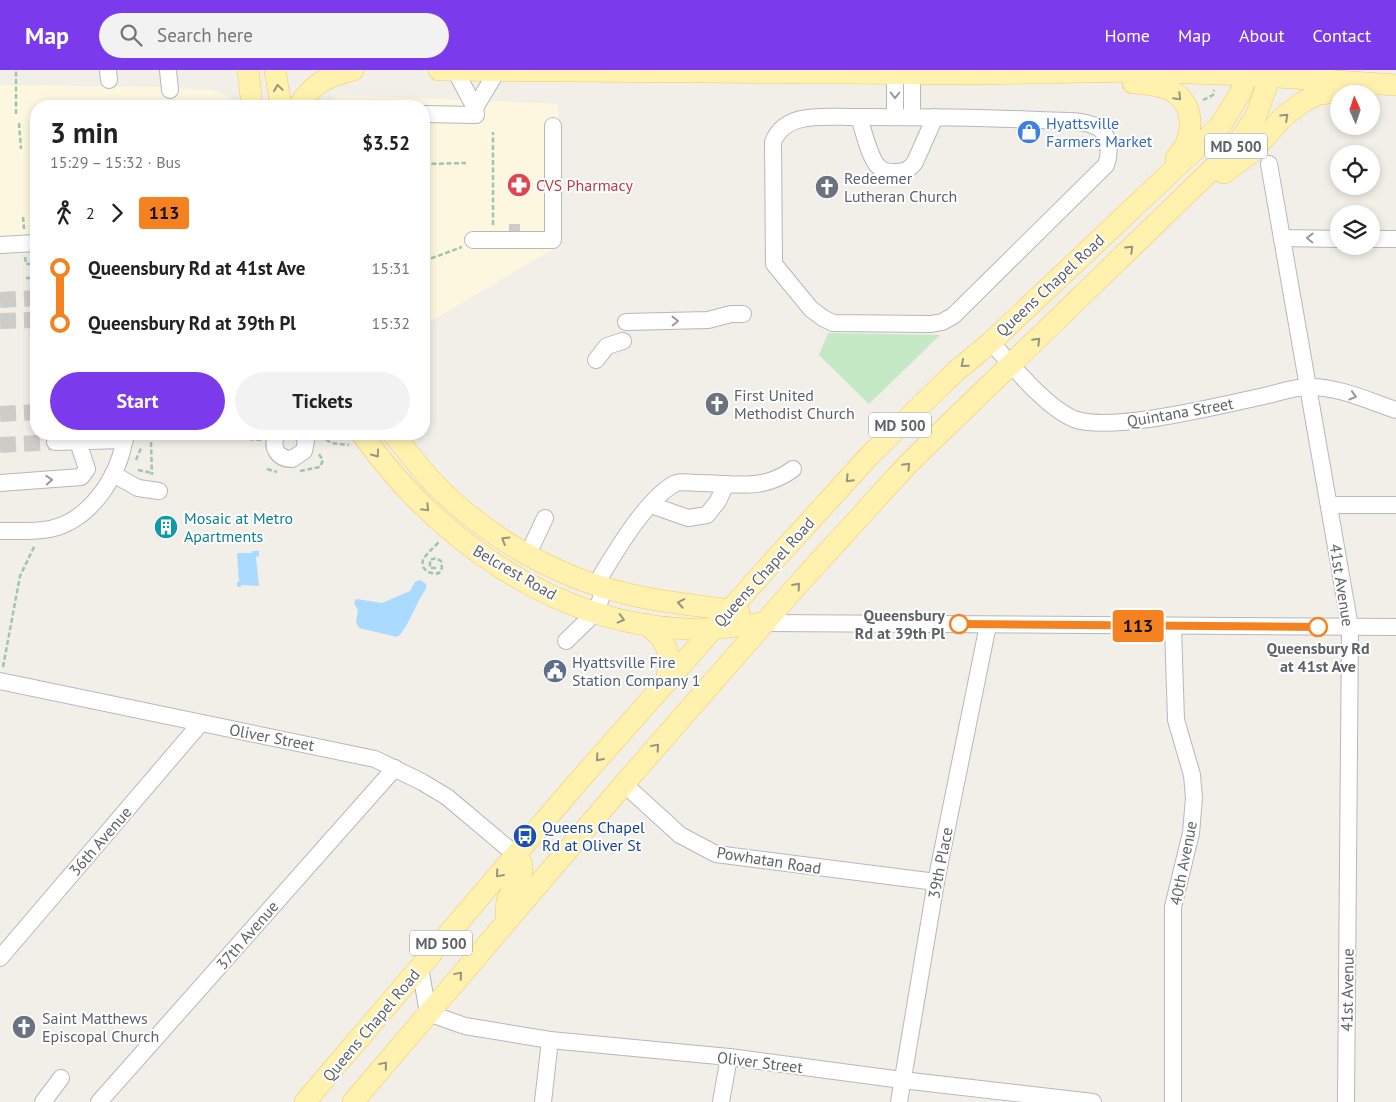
<!DOCTYPE html>
<meta charset="utf-8">
<style>
:root{--surface:#fff;--page:#f2f2f2;--text:#222;--muted:#767676;--accent:#7c3aed}
body{margin:0;font-family:"PT Sans",sans-serif;background:var(--page);color:var(--text);height:100vh;display:flex;flex-direction:column;font-size:19px;white-space:nowrap}
*{box-sizing:border-box;margin:0}
p{font-size:16px;color:var(--muted)}
.icon{flex:none;width:28px;height:28px;fill:none;stroke:currentColor;stroke-width:2;stroke-linecap:round;stroke-linejoin:round}
.map{position:relative;flex:1;overflow:hidden}
.side{position:absolute;left:30px;top:30px;width:400px;height:340px;display:flex;flex-direction:column;background:var(--surface);border-radius:20px;box-shadow:0 2px 8px #0003}
.side>*{flex:none}
.badge{padding:0 10px;border-radius:4px;font-size:18px;line-height:32px}
.needle{width:32px;rotate:357deg}
.controls{position:absolute;left:1330px;top:15px;display:grid;gap:10px}
.controls a{display:grid;place-items:center;width:50px;height:50px;border-radius:50%;background:var(--surface);box-shadow:0 2px 8px #0003;font-size:25px}
.map>.badge{position:absolute;translate:-50% -50%;box-shadow:0 0 0 2px #fff}
.legs{display:flex;align-items:center;gap:8px;height:55px;padding:0 20px;font-size:16px}
.legs p{margin-inline-start:auto}
.head{display:flex;align-items:center;justify-content:space-between;height:85px;padding:0 20px}
h1{font-size:28px;font-weight:600;line-height:38px}
.button{display:flex;gap:10px;margin-top:auto;padding:10px 20px}
.button a{flex:1;height:58px;border-radius:30px;background:var(--accent);color:#fff;font-size:20px;font-weight:600;line-height:58px;text-align:center}
.button a+a{background:var(--page);color:var(--text)}
ul{padding:0 20px;list-style:none}
li{display:flex;align-items:center;gap:18px;height:55px;font-size:19px}
li i{display:grid;place-items:center;width:8px;height:100%;margin:0 6px;background:currentColor}
li i::after{content:'';width:12px;height:12px;margin:-6px;border:4px solid;border-radius:50%;background:var(--surface)}
li p{margin-inline-start:auto}
li:first-child i{background:linear-gradient(#0000 50%,currentColor 0)}
li:last-child i{background:linear-gradient(currentColor 50%,#0000 0)}
header{display:flex;align-items:center;gap:30px;box-sizing:border-box;height:70px;padding:0 25px;background:var(--accent);color:#fff}
header strong{font-size:24px}
nav{display:flex;gap:28px;margin-inline-start:auto;font-size:18px}
.search{width:350px;height:45px;background:var(--page);display:flex;align-items:center;gap:12px;box-sizing:border-box;padding:0 18px;border-radius:28px;color:var(--muted);font-size:19px}
.map>svg:first-child{display:block}
.commercial{fill:#fef7e0}
.green{fill:#c5e8c5}
.water{fill:#aadaff}
.lines{fill:none;stroke-linecap:round;stroke-linejoin:round}
.minor-tunnel{stroke:#ccccc8;stroke-width:16;stroke-dasharray:16 8;stroke-linecap:butt}
.minor-casing{stroke:#b5b8bc;stroke-width:18}
.major-casing{stroke:#f2c960;stroke-width:22}
.path{stroke:#9cc7a9;stroke-width:2.5;stroke-dasharray:5 2.5;stroke-linecap:butt}
.minor{stroke:#fff;stroke-width:16}
.major{stroke:#fff2af;stroke-width:21}
.oneway{stroke:#979581}
.oneway2{stroke:#979a9d}
.line-1-casing{stroke:#fff;stroke-width:11}
.line-1{stroke:#f58220;stroke-width:8}
.stop-1-dot{fill:#fff;stroke:#f58220;stroke-width:2.5}
.labels{text-anchor:middle;dominant-baseline:central;stroke-width:4;stroke-linejoin:round;paint-order:stroke}
.shield{fill:#fff;stroke:#8f9295;stroke-width:1}
.shield-label{font-size:15px;font-weight:bold;fill:#5f6368}
.shop-label{font-size:16px;fill:#366cbe;stroke:#fff;text-anchor:start}
.worship-label{font-size:16px;fill:#5b616d;stroke:#fff;text-anchor:start}
.health-label{font-size:16px;fill:#be3a42;stroke:#fff;text-anchor:start}
.street-label{font-size:16px;fill:#5f6368;stroke:#fff}
.culture-label{font-size:16px;fill:#0d838f;stroke:#fff;text-anchor:start}
.stop-label{font-size:16px;font-weight:bold;fill:#5f6368;stroke:#fff;text-anchor:end}
.service-label{font-size:16px;fill:#4e5e75;stroke:#fff;text-anchor:start}
.transit-label{font-size:16px;fill:#164399;stroke:#fff;text-anchor:start}
</style>
<header>
<strong>Map</strong>
<div class="search"><svg class="icon" aria-label="search" viewBox="0 0 24 24"><circle cx="10" cy="10" r="6"/><path d="M15 15l6 6"/></svg>Search here</div>
<nav><a>Home</a><a>Map</a><a>About</a><a>Contact</a></nav>
</header>
<div class="map">
<svg width="1396" height="1032" viewBox="0 0 1396 1032">
<rect width="100%" height="100%" fill="#f1efe8"/>
<g class="commercial">
<path d="M0 15 152 17 214 20 232 29 234 36H36V165L0 167Z"/>
<path d="M338 25 558 34 560 175 424 255V36H325Z"/>
</g>
<path class="green" d="M828 263 940 265 869 334 819 285Z"/>
<g class="water">
<path d="M252 481H259V486L256 487 259 516 241 515V517H237V512H239L237 483H252Z"/>
<path d="M420 510 426 514V519C417 530 407 561 397 567L359 558 356 552 358 540 354 533 356 529 382 533 410 521 415 512Z"/>
</g>
<g class="lines">
<g class="minor-tunnel">
<path d="M509 162H520"/>
<path d="M0 230 36 228"/>
<path d="M0 251 36 250"/>
<path d="M0 344 36 342"/>
<path d="M0 375 55 372"/>
</g>
<g class="minor-casing">
<g id="minor">
<path d="M108 0 109 10"/>
<path d="M168 0 170 20"/>
<path d="M455 0 475 38 497 1"/>
<path d="M895 3V47"/>
<path d="M912 3V47"/>
<path d="M424 44 476 45 475 38"/>
<path d="M859 47C919 47 978 47 1038 50 1056 51 1078 49 1095 56 1109 61 1111 83 1106 95L953 246 942 252 931 254 833 253 823 248 811 239 774 194 773 72C786 39 830 48 859 47Z"/>
<path d="M859 47C863 59 870 91 880 98 884 102 890 102 895 102 904 102 910 100 915 92L935 47"/>
<path d="M1269 94 1350 557 1346 1032"/>
<path d="M1282 168 1339 169"/>
<path d="M1371 169H1396"/>
<path d="M473 170H553V56"/>
<path d="M0 175 36 173"/>
<path d="M626 252 708 250 731 244H743"/>
<path d="M991 272C1011 294 1045 337 1074 349 1111 363 1222 335 1264 326 1278 323 1294 317 1308 317 1337 316 1369 331 1396 340"/>
<path d="M596 290 607 276 623 271"/>
<path d="M277 364C270 377 278 389 292 389L304 381 306 371 303 364"/>
<path d="M55 372 125 370"/>
<path d="M113 404 138 418 159 421"/>
<path d="M0 413 81 407 87 399 78 372"/>
<path d="M651 435 688 448 707 445 718 431 726 414"/>
<path d="M1329 435H1396"/>
<path d="M0 461C16 461 35 462 50 459 92 450 121 403 125 364"/>
<path d="M528 484 545 448"/>
<path d="M596 514C613 486 646 428 676 413 682 411 692 413 698 413 733 413 763 422 793 399"/>
<path d="M765 553 1396 557"/>
<path d="M1173 557 1176 650 1192 705 1194 728 1191 763 1173 837V1032"/>
<path d="M566 571 596 542 605 517"/>
<path d="M0 611 375 689 422 712 447 727 516 785"/>
<path d="M624 714 680 765 716 784 936 812"/>
<path d="M0 888 200 654"/>
<path d="M420 897 428 943 465 956 550 970 729 987 902 1010 1093 1032"/>
<path d="M43 1032 61 1008"/>
<path d="M99 1032 395 698"/>
<path d="M543 1032 550 970"/>
<path d="M721 1032 729 987"/>
<path d="M899 1032 936 812 988 555"/>
</g>
</g>
<g class="major-casing">
<g id="major">
<path d="M248 0 252 36"/>
<path d="M275 0 281 36"/>
<path d="M439 0 976 4 1135 1 1248 5 1396 15"/>
<path d="M1133 13C1146 14 1164 15 1175 23 1197 38 1193 71 1176 88"/>
<path d="M299 36C312 13 329 6 353 0"/>
<path d="M1224 103 1252 82 1283 47 1303 32 1318 24 1351 21"/>
<path d="M362 364C436 468 554 554 686 559 712 560 739 556 765 553"/>
<path d="M393 364C406 379 418 396 432 411 482 464 553 506 624 523 658 532 694 535 729 540L739 543"/>
<path d="M646 554C671 573 669 582 667 612"/>
<path d="M506 843C507 839 506 834 507 831 513 814 532 801 516 785"/>
<path d="M305 1032 576 714 768 497 870 385 955 302 991 272 1220 56 1241 22 1249 0"/>
<path d="M353 1032 624 714 795 518 908 394 1235 77 1256 46 1272 0"/>
</g>
</g>
<g class="path">
<path d="M1203 30 1213 25 1214 20"/>
<path d="M395 35V36"/>
<path d="M16 44V0"/>
<path d="M19 53 21 79"/>
<path d="M424 94 466 93"/>
<path d="M23 147 24 159"/>
<path d="M493 155V62"/>
<path d="M25 187 26 194H36"/>
<path d="M424 191 462 177"/>
<path d="M26 208H36"/>
<path d="M249 369 261 370"/>
<path d="M320 369 323 367 331 373 349 375"/>
<path d="M151 372 152 405"/>
<path d="M136 390 141 378"/>
<path d="M267 399 277 402"/>
<path d="M138 400 152 403"/>
<path d="M300 401 320 397 323 390 318 383"/>
<path d="M436 498H430V490L436 488 441 491 442 498 439 503C432 505 420 501 423 490 426 484 435 476 440 471"/>
<path d="M3 597 20 506 35 475"/>
</g>
<use href="#minor" class="minor"/>
<use href="#major" class="major"/>
</g>
<defs><path id="oneway-chevron" d="M-2-3.5L2.5 0L-2 3.5" fill="none" stroke-width="1.6" stroke-linecap="round" stroke-linejoin="round" transform="scale(1.25)"/></defs>
<g class="oneway">
<use href="#oneway-chevron" transform="translate(278 18) rotate(-98)"/>
<use href="#oneway-chevron" transform="translate(1178 27) rotate(45)"/>
<use href="#oneway-chevron" transform="translate(1285 47) rotate(-43)"/>
<use href="#oneway-chevron" transform="translate(1130 179) rotate(-44)"/>
<use href="#oneway-chevron" transform="translate(1037 271) rotate(-45)"/>
<use href="#oneway-chevron" transform="translate(964 294) rotate(140)"/>
<use href="#oneway-chevron" transform="translate(376 384) rotate(54)"/>
<use href="#oneway-chevron" transform="translate(907 396) rotate(-46)"/>
<use href="#oneway-chevron" transform="translate(849 409) rotate(133)"/>
<use href="#oneway-chevron" transform="translate(426 438) rotate(45)"/>
<use href="#oneway-chevron" transform="translate(505 470) rotate(-148)"/>
<use href="#oneway-chevron" transform="translate(797 516) rotate(-48)"/>
<use href="#oneway-chevron" transform="translate(681 533) rotate(-170)"/>
<use href="#oneway-chevron" transform="translate(621 549) rotate(14)"/>
<use href="#oneway-chevron" transform="translate(656 677) rotate(-49)"/>
<use href="#oneway-chevron" transform="translate(599 688) rotate(132)"/>
<use href="#oneway-chevron" transform="translate(499 804) rotate(131)"/>
<use href="#oneway-chevron" transform="translate(459 905) rotate(-50)"/>
<use href="#oneway-chevron" transform="translate(384 995) rotate(-50)"/>
</g>
<g class="oneway2">
<use href="#oneway-chevron" transform="translate(895 25) rotate(90)"/>
<use href="#oneway-chevron" transform="translate(1310 168) rotate(-179)"/>
<use href="#oneway-chevron" transform="translate(675 251) rotate(-1)"/>
<use href="#oneway-chevron" transform="translate(1353 326) rotate(17)"/>
<use href="#oneway-chevron" transform="translate(49 410) rotate(-3)"/>
</g>
<g class="lines">
<g class="line-1-casing">
<path id="line-1" d="M959 554 1318 557"/>
</g>
<use href="#line-1" class="line-1"/>
</g>
<defs>
<g id="shop-disc" transform="scale(1.25)"><circle r="9.5" fill="#3f7fe0" stroke="#fff"/><path d="M-5-2.5h2.3a2.7 3.5 0 0 1 5.4 0H5L5.5 6h-11ZM-1.5-2.5h3a1.5 2.3 0 0 0-3 0Z" fill="#fff"/></g>
<g id="pharmacy-disc" transform="scale(1.25)"><circle r="9.5" fill="#e0444e" stroke="#fff"/><path d="M-2-6h4v4h4v4h-4v4h-4v-4h-4v-4h4Z" fill="#fff"/></g>
<g id="church-disc" transform="scale(1.25)"><circle r="9.5" fill="#6b7280" stroke="#fff"/><path d="M-1.2-6h2.4v3.5h3.3v2.4h-3.3V6h-2.4V-.1h-3.3v-2.4h3.3Z" fill="#fff"/></g>
<g id="building-disc" transform="scale(1.25)"><circle r="9.5" fill="#0f9aa8" stroke="#fff"/><path d="M-4-6H4V6H1V3H-1V6H-4ZM-2.5-4.3h1.7v1.8h-1.7ZM.8-4.3h1.7v1.8H.8ZM-2.5-1h1.7V.8h-1.7ZM.8-1h1.7V.8H.8Z" fill="#fff"/></g>
<g id="civic-disc" transform="scale(1.25)"><circle r="9.5" fill="#5c6f8a" stroke="#fff"/><path d="M-.6-6.5H3V-4.5H.6V-3L4-1V1h2V6H-6V1h2V-1L-.6-3ZM-1.2 2.5V6h2.4V2.5Z" fill="#fff"/></g>
<g id="bus-disc" transform="scale(1.25)"><circle r="9.5" fill="#1a4fb4" stroke="#fff"/><path d="M-5-6H5V4H4V6H2V4H-2V6H-4V4H-5ZM-3.5-4V0h7V-4ZM-3.5 1.2v1.5H-2V1.2ZM2 1.2v1.5H3.5V1.2Z" fill="#fff"/></g>
</defs>
<g fill-rule="evenodd">
<use href="#shop-disc" x="1029" y="62"/>
<use href="#pharmacy-disc" x="519" y="115"/>
<use href="#church-disc" x="827" y="117"/>
<use href="#church-disc" x="717" y="334"/>
<use href="#building-disc" x="166" y="457"/>
<use href="#civic-disc" x="555" y="601"/>
<use href="#bus-disc" x="525" y="766"/>
<use href="#church-disc" x="24" y="957"/>
</g>
<g class="stop-1-dot">
<circle cx="959" cy="554" r="9"/>
<circle cx="1318" cy="557" r="9"/>
</g>
<g class="labels">
<g class="shield">
<rect x="1205" y="63.5" width="62" height="25" rx="4"/>
<rect x="869" y="342.5" width="62" height="25" rx="4"/>
<rect x="410" y="860.5" width="62" height="25" rx="4"/>
</g>
<g class="shield-label">
<text x="1236" y="76">MD 500</text>
<text x="900" y="355">MD 500</text>
<text x="441" y="873">MD 500</text>
</g>
<g class="shop-label">
<text x="1046" y="53">Hyattsville<tspan x="1046" dy="18">Farmers Market</tspan></text>
</g>
<g class="worship-label">
<text x="844" y="108">Redeemer<tspan x="844" dy="18">Lutheran Church</tspan></text>
<text x="734" y="325">First United<tspan x="734" dy="18">Methodist Church</tspan></text>
<text x="42" y="948">Saint Matthews<tspan x="42" dy="18">Episcopal Church</tspan></text>
</g>
<g class="health-label">
<text x="536" y="115">CVS Pharmacy</text>
</g>
<g class="street-label">
<text transform="translate(1050 215) rotate(-43)">Queens Chapel Road</text>
<text transform="translate(1180 342) rotate(-10)">Quintana Street</text>
<text transform="translate(515 502) rotate(30)">Belcrest Road</text>
<text transform="translate(764 502) rotate(-48)">Queens Chapel Road</text>
<text transform="translate(1342 515) rotate(81)">41st Avenue</text>
<text transform="translate(272 667) rotate(11)">Oliver Street</text>
<text transform="translate(100 771) rotate(-49)">36th Avenue</text>
<text transform="translate(769 790) rotate(9)">Powhatan Road</text>
<text transform="translate(940 793) rotate(-79)">39th Place</text>
<text transform="translate(1183 793) rotate(-79)">40th Avenue</text>
<text transform="translate(247 865) rotate(-49)">37th Avenue</text>
<text transform="translate(1347 920) rotate(-89)">41st Avenue</text>
<text transform="translate(371 955) rotate(-50)">Queens Chapel Road</text>
<text transform="translate(760 992) rotate(7)">Oliver Street</text>
</g>
<g class="culture-label">
<text x="184" y="448">Mosaic at Metro<tspan x="184" dy="18">Apartments</tspan></text>
</g>
<g class="stop-label">
<text x="945" y="545">Queensbury<tspan x="945" dy="18">Rd at 39th Pl</tspan></text>
<text x="1318" y="578" text-anchor="middle">Queensbury Rd<tspan x="1318" dy="18">at 41st Ave</tspan></text>
</g>
<g class="service-label">
<text x="572" y="592">Hyattsville Fire<tspan x="572" dy="18">Station Company 1</tspan></text>
</g>
<g class="transit-label">
<text x="542" y="757">Queens Chapel<tspan x="542" dy="18">Rd at Oliver St</tspan></text>
</g>
</g>
</svg>
<div class="controls">
<a><svg class="needle" viewBox="-14 -14 28 28"><path d="M0-13l5 13h-10z" fill="#e53935"/><path d="M0 13l5-13h-10z" fill="#767676"/></svg></a>
<a><svg class="icon" aria-label="locate" viewBox="0 0 24 24"><circle cx="12" cy="12" r="6"/><path d="M12 2v4M12 18v4M2 12h4M18 12h4"/></svg></a>
<a><svg class="icon" aria-label="layers" viewBox="0 0 24 24"><path d="M12 4l9 5-9 5-9-5zM3 14l9 5 9-5"/></svg></a>
</div>
<b class="badge" style="left:1138px;top:556px;background:#f58220;color:#111">113</b>
<section class="side">
<div class="head"><div><h1>3 min</h1><p>15:29 – 15:32 · Bus</p></div><b>$3.52</b></div>
<div class="legs"><svg class="icon" aria-label="walk" viewBox="0 0 24 24"><circle cx="13" cy="4" r="2"/><path d="M13 8l-2 6 4 7M11 14l-3 7M7 12l3-4h3l4 4"/></svg>2<svg class="icon" aria-label="forward" viewBox="0 0 24 24"><path d="M9 5l7 7-7 7"/></svg><b class="badge" style="background:#f58220;color:#111">113</b></div>
<ul>
<li><i style="color:#f58220"></i><b>Queensbury Rd at 41st Ave</b><p>15:31</p></li>
<li><i style="color:#f58220"></i><b>Queensbury Rd at 39th Pl</b><p>15:32</p></li>
</ul>
<div class="button"><a>Start</a><a>Tickets</a></div>
</section>
</div>
